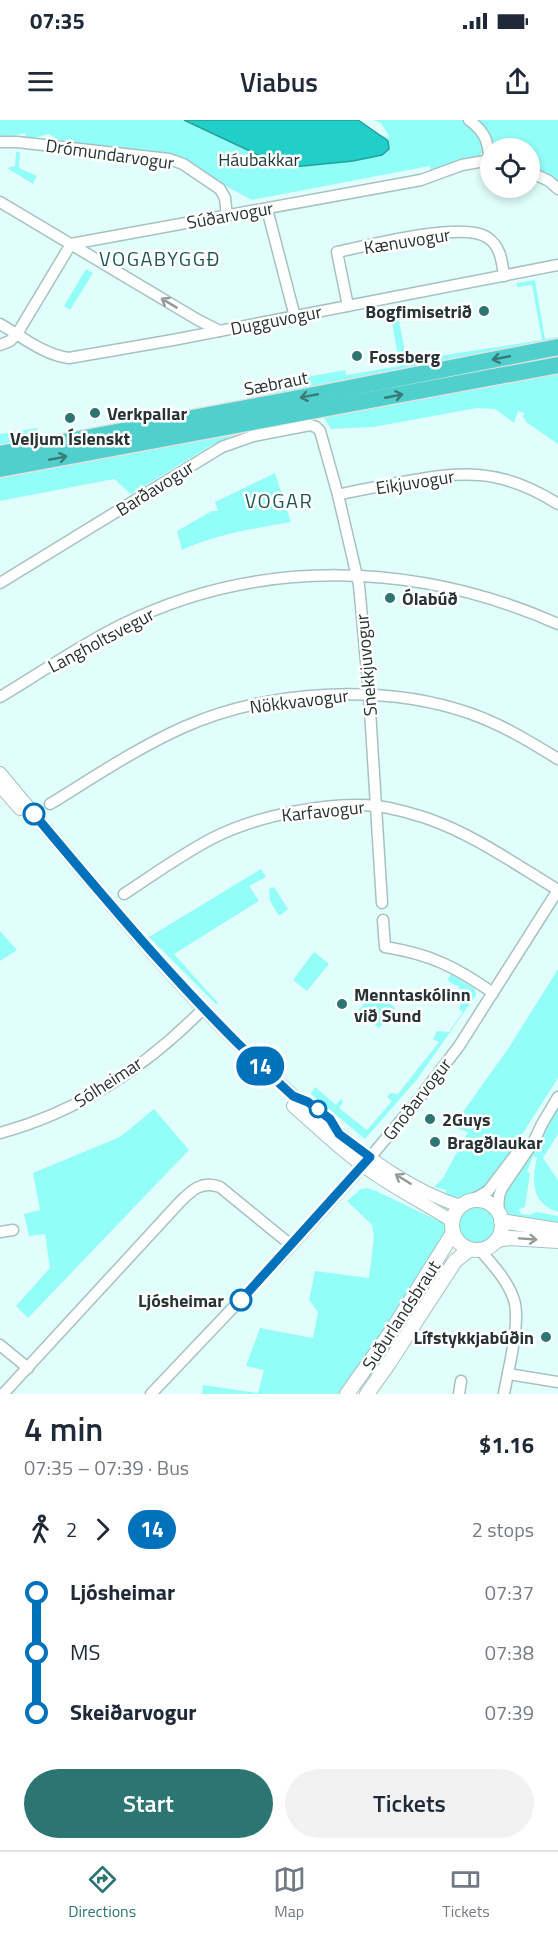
<!DOCTYPE html>
<meta charset="utf-8">
<style>
:root{--surface:#fff;--page:#f2f2f3;--text:#1f2937;--muted:#747a83;--line:#e0e1e3;--accent:#2c7572}
body{margin:0;font-family:"Titillium Web",sans-serif;background:var(--page);color:var(--text);height:100vh;display:flex;flex-direction:column;font-size:22px;white-space:nowrap}
*{box-sizing:border-box;margin:0}
p{font-size:20px;color:var(--muted)}
.icon{flex:none;width:33px;height:33px;fill:none;stroke:currentColor;stroke-width:2;stroke-linecap:round;stroke-linejoin:round}
.map{position:relative;height:1274px;overflow:hidden}
.sheet{display:flex;flex-direction:column;background:var(--surface);flex:1}
.sheet>*{flex:none}
.badge{padding:0 12px;border-radius:20px;font-size:21px;line-height:39px}
.tools{position:absolute;left:480px;top:18px;display:grid;gap:12px}
.tools a{display:grid;place-items:center;width:60px;height:60px;border-radius:50%;background:var(--surface);box-shadow:0 3px 9px #0003;font-size:30px}
.map>.badge{position:absolute;translate:-50% -50%;box-shadow:0 0 0 3px #fff}
.legs{display:flex;align-items:center;gap:9px;height:66px;padding:0 24px;font-size:20px}
.legs p{margin-inline-start:auto}
.head{display:flex;align-items:center;justify-content:space-between;height:102px;padding:0 24px}
h1{font-size:33px;font-weight:600;line-height:45px}
.primary-button{display:flex;gap:12px;margin-top:auto;padding:12px 24px}
.primary-button a{flex:1;height:69px;border-radius:36px;background:var(--accent);color:#fff;font-size:24px;font-weight:600;line-height:69px;text-align:center}
.primary-button a+a{background:var(--page);color:var(--text)}
ul{padding:0 24px;list-style:none}
li{display:flex;align-items:center;gap:21px;height:60px;font-size:22px}
li i{display:grid;place-items:center;width:9px;height:100%;margin:0 8px;background:currentColor}
li i::after{content:'';width:15px;height:15px;margin:-8px;border:4px solid;border-radius:50%;background:var(--surface)}
li p{margin-inline-start:auto}
li:first-child i{background:linear-gradient(#0000 50%,currentColor 0)}
li:last-child i{background:linear-gradient(currentColor 50%,#0000 0)}
.status{display:flex;justify-content:space-between;align-items:center;height:42px;padding:0 30px;background:var(--surface);direction:ltr}
.status svg{height:16px;fill:currentColor}
header{display:flex;justify-content:space-between;align-items:center;height:78px;padding:0 24px;background:var(--surface);font-size:27px;font-weight:600}
.dock{display:flex;justify-content:space-around;align-items:center;height:84px;border-top:2px solid var(--line);background:var(--surface);font-size:16px;color:var(--muted)}
.dock a{display:grid;justify-items:center;gap:3px}
.dock .selected{color:var(--accent)}
.map>svg:first-child{display:block}
.green{fill:#93fdf8}
.water{fill:#22cec8;stroke:#24a09b;stroke-width:1.5}
.lines{fill:none;stroke-linecap:round;stroke-linejoin:round}
.minor-casing{stroke:#a6c2c0;stroke-width:13}
.tertiary-casing{stroke:#a6c2c0;stroke-width:14}
.secondary-casing{stroke:#a6c2c0;stroke-width:16}
.trunk-casing{stroke:#e1e2e2;stroke-width:19}
.minor{stroke:#fff;stroke-width:10}
.tertiary{stroke:#fff;stroke-width:12}
.secondary{stroke:#fff;stroke-width:14}
.trunk{stroke:#50d0cc;stroke-width:16}
.oneway{stroke:#949999}
.oneway2{stroke:#3a7a78}
.line-1-casing{stroke:#fff;stroke-width:14}
.line-1{stroke:#0072bc;stroke-width:9}
.poi-dot{fill:#2c7572;stroke:#fff;stroke-width:2}
.stop-1-dot{fill:#fff;stroke:#0072bc;stroke-width:3}
.labels{text-anchor:middle;dominant-baseline:central;stroke-width:5;stroke-linejoin:round;paint-order:stroke}
.street-label{font-size:18px;fill:#283333;stroke:#fff}
.park-label{font-size:18px;fill:#1d3735;stroke:#fff}
.poi-label{font-size:18px;font-weight:bold;fill:#283333;stroke:#fff;text-anchor:start}
.stop-label{font-size:18px;font-weight:bold;fill:#283333;stroke:#fff;text-anchor:end}
.neighbourhood-label{font-size:20px;letter-spacing:1.5px;fill:#1c5755;stroke:#fff}
</style>
<div class="status"><b>07:35</b><svg viewBox="0 0 49 12"><path d="M0 12V9h3v3zM5 12V6h3v6zM10 12V3h3v9zM15 12V0h3v12zM26 1h20v11H26zM47 4h2v5h-2z"/></svg></div>
<header><svg class="icon" aria-label="menu" viewBox="0 0 24 24"><path d="M4 6h16M4 12h16M4 18h16"/></svg>Viabus<svg class="icon" aria-label="share" viewBox="0 0 24 24"><path d="M12 15V3M7 8l5-5 5 5M5 13v7h14v-7"/></svg></header>
<div class="map">
<svg width="558" height="1274" viewBox="0 0 558 1274">
<rect width="100%" height="100%" fill="#e1fefc"/>
<g class="green">
<path d="M0 0H338L390 18 381 3 374 0H467L485 25 480 35 431 52 430 46 252 80 169 36 58 20 49 14 26 20 25 13 0 19Z"/>
<path d="M475 0H558V62L530 47V28H495L491 19Z"/>
<path d="M16 32H20L19 48 37 56 33 64 7 48 15 46Z"/>
<path d="M86 149 93 153 70 190 64 186Z"/>
<path d="M535 160 545 219 558 217V223L0 328V314L37 308 39 319 269 275 268 268 302 262 301 258 345 250 346 255 400 246 390 192 397 191 407 241 542 220 532 165 517 167V163Z"/>
<path d="M558 251V324L526 302 523 297 524 293 518 291 514 303 495 289 477 288 373 307 331 309 323 296Z"/>
<path d="M242 311 210 326 131 374 114 359 0 381V354Z"/>
<path d="M275 353 291 402C253 409 217 414 182 430L177 411 212 391H218L215 382Z"/>
<path d="M261 749 266 757 249 766 259 781 174 834 218 883 216 884 149 817Z"/>
<path d="M274 767 288 789 279 796 270 781 269 769Z"/>
<path d="M0 811 17 830 0 841Z"/>
<path d="M314 832 329 844 307 871 293 860Z"/>
<path d="M558 849V958L488 1068C476 1076 457 1079 444 1077L446 1070 434 1067 443 1058 468 1012 452 1007 508 929Z"/>
<path d="M451 854 475 869 476 875 418 958 365 1019 311 974 315 967 336 985 341 979 343 982 339 988 367 1010 392 981 387 977 390 973 398 974 439 922 433 919 437 911 449 912 463 892 459 889 462 880 467 879 466 870 461 871 458 866 449 862 448 859Z"/>
<path d="M375 871 395 888 379 908 358 891Z"/>
<path d="M558 986V1014L543 1038 558 1060V1092C532 1084 531 1061 537 1038L533 1036 527 1052 530 1053 525 1087 519 1089 521 1094 529 1095 537 1092 558 1096V1105L508 1095C502 1085 502 1079 506 1068Z"/>
<path d="M154 989 189 1030 28 1198 16 1186 50 1148 45 1114 29 1116 24 1094 40 1090 33 1053 120 1017Z"/>
<path d="M367 1068 376 1071 445 1104V1116L397 1192 341 1274H202L203 1265 258 1273 264 1250 246 1246 260 1208 313 1218 318 1192 309 1180 315 1151 369 1158 374 1117 372 1105 347 1081 361 1069Z"/>
<circle cx="477" cy="1105" r="19"/>
</g>
<path class="water" d="M184 0H358L388 21 389 29 382 35 353 41 293 47 271 41Z"/>
<g class="lines">
<g class="minor-casing">
<g id="minor">
<path d="M469 0C484 11 489 21 489 40"/>
<path d="M0 22H17L169 39 183 44 220 69 225 78 227 96"/>
<path d="M530 52 549 61 558 69"/>
<path d="M0 82 198 200 220 211"/>
<path d="M267 89 295 197"/>
<path d="M348 186 337 132C368 126 464 100 488 118 501 127 502 142 504 156"/>
<path d="M0 204C21 216 44 235 69 238L173 220 558 145"/>
<path d="M0 225 10 221 17 214 71 124 421 60 462 45 490 40"/>
<path d="M338 375C357 370 378 367 397 363 462 351 500 347 558 384"/>
<path d="M0 463 222 327 253 316 310 305 316 307 320 311 338 375 359 465 369 574 382 783"/>
<path d="M0 577C40 553 79 526 121 505 260 436 418 442 558 504"/>
<path d="M50 684C94 657 137 628 184 607 268 570 382 563 469 593 501 604 529 621 558 639"/>
<path d="M124 774C153 755 182 734 213 718 256 696 328 681 377 686 393 688 410 693 426 698 473 714 515 744 558 770"/>
<path d="M383 800 385 827C430 834 456 847 493 873"/>
<path d="M0 1013C78 992 147 946 203 889"/>
<path d="M470 1081 488 1071 520 1029"/>
<path d="M498 1092 499 1076 502 1068 534 1021 542 1004 558 977"/>
<path d="M0 1112 13 1110"/>
<path d="M480 1130C493 1145 508 1161 514 1180 521 1202 508 1250 504 1274"/>
<path d="M0 1225 28 1248"/>
<path d="M508 1254 558 1262"/>
<path d="M3 1274 179 1083C191 1071 201 1060 220 1067L291 1125"/>
<path d="M151 1274 282 1136 363 1046 418 980 459 926 558 770"/>
<path d="M459 1274 461 1261"/>
</g>
</g>
<g class="tertiary-casing">
<g id="tertiary">
<path d="M0 653C104 777 206 907 333 1009 371 1040 413 1071 460 1086"/>
<path d="M0 666 20 689"/>
<path d="M293 986C320 1010 346 1035 376 1055 401 1072 427 1085 452 1101"/>
</g>
</g>
<g class="secondary-casing">
<g id="secondary">
<circle cx="477" cy="1105" r="25"/>
<path d="M501 1101 558 1110"/>
<path d="M497 1120 510 1118 558 1121"/>
<path d="M347 1274 391 1212 453 1113"/>
<path d="M367 1274 389 1243 455 1141 470 1129"/>
</g>
</g>
<g class="trunk-casing">
<g id="trunk">
<path d="M0 334 283 281 558 227"/>
<path d="M0 349 558 245"/>
</g>
</g>
<use href="#minor" class="minor"/>
<use href="#tertiary" class="tertiary"/>
<use href="#secondary" class="secondary"/>
<use href="#trunk" class="trunk"/>
</g>
<defs><path id="oneway-shaft" d="M-6 0H5M1.5-3L5.5 0L1.5 3" fill="none" stroke-width="1.6" stroke-linecap="round" stroke-linejoin="round" transform="scale(1.5)"/></defs>
<g class="oneway">
<use href="#oneway-shaft" transform="translate(169 183) rotate(-149)"/>
<use href="#oneway-shaft" transform="translate(403 1059) rotate(-148)"/>
<use href="#oneway-shaft" transform="translate(528 1119) rotate(4)"/>
</g>
<g class="oneway2">
<use href="#oneway-shaft" transform="translate(501 238) rotate(169)"/>
<use href="#oneway-shaft" transform="translate(309 276) rotate(169)"/>
<use href="#oneway-shaft" transform="translate(394 276) rotate(-11)"/>
<use href="#oneway-shaft" transform="translate(58 338) rotate(-11)"/>
</g>
<g class="lines">
<g class="line-1-casing">
<path id="line-1" d="M34 694C116 792 198 890 293 976L308 982 330 999 339 1014 370 1037 241 1180"/>
</g>
<use href="#line-1" class="line-1"/>
</g>
<g class="poi-dot">
<circle cx="484" cy="191" r="6"/>
<circle cx="357" cy="236" r="6"/>
<circle cx="95" cy="293" r="6"/>
<circle cx="70" cy="298" r="6"/>
<circle cx="390" cy="478" r="6"/>
<circle cx="342" cy="884" r="6"/>
<circle cx="430" cy="999" r="6"/>
<circle cx="435" cy="1022" r="6"/>
<circle cx="546" cy="1217" r="6"/>
</g>
<g class="stop-1-dot">
<circle cx="34" cy="694" r="10"/>
<circle cx="318" cy="989" r="8"/>
<circle cx="241" cy="1180" r="10"/>
</g>
<g class="labels">
<g class="street-label">
<text transform="translate(110 34) rotate(8)">Drómundarvogur</text>
<text transform="translate(230 95) rotate(-10)">Súðarvogur</text>
<text transform="translate(407 121) rotate(-9)">Kænuvogur</text>
<text transform="translate(276 200) rotate(-11)">Dugguvogur</text>
<text transform="translate(276 263) rotate(-11)">Sæbraut</text>
<text transform="translate(415 362) rotate(-9)">Eikjuvogur</text>
<text transform="translate(155 368) rotate(-32)">Barðavogur</text>
<text transform="translate(101 520) rotate(-28)">Langholtsvegur</text>
<text transform="translate(366 545) rotate(-95)">Snekkjuvogur</text>
<text transform="translate(299 581) rotate(-7)">Nökkvavogur</text>
<text transform="translate(323 691) rotate(-6)">Karfavogur</text>
<text transform="translate(108 962) rotate(-33)">Sólheimar</text>
<text transform="translate(417 979) rotate(-52)">Gnoðarvogur</text>
<text transform="translate(401 1195) rotate(-57)">Suðurlandsbraut</text>
</g>
<g class="park-label">
<text x="259" y="39">Háubakkar</text>
</g>
<g class="poi-label">
<text x="472" y="191" text-anchor="end">Bogfimisetrið</text>
<text x="369" y="236">Fossberg</text>
<text x="107" y="293">Verkpallar</text>
<text x="70" y="318" text-anchor="middle">Veljum Íslenskt</text>
<text x="402" y="478">Ólabúð</text>
<text x="354" y="874">Menntaskólinn<tspan x="354" dy="21">við Sund</tspan></text>
<text x="442" y="999">2Guys</text>
<text x="447" y="1022">Bragðlaukar</text>
<text x="534" y="1217" text-anchor="end">Lífstykkjabúðin</text>
</g>
<g class="stop-label">
<text x="224" y="1180">Ljósheimar</text>
</g>
<g class="neighbourhood-label">
<text x="160" y="138">VOGABYGGÐ</text>
<text x="279" y="380">VOGAR</text>
</g>
</g>
</svg>
<div class="tools">
<a><svg class="icon" aria-label="locate" viewBox="0 0 24 24"><circle cx="12" cy="12" r="6"/><path d="M12 2v4M12 18v4M2 12h4M18 12h4"/></svg></a>
</div>
<b class="badge" style="left:260px;top:946px;background:#0072bc;color:#fff">14</b>
</div>
<section class="sheet">
<div class="head"><div><h1>4 min</h1><p>07:35 – 07:39 · Bus</p></div><b>$1.16</b></div>
<div class="legs"><svg class="icon" aria-label="walk" viewBox="0 0 24 24"><circle cx="13" cy="4" r="2"/><path d="M13 8l-2 6 4 7M11 14l-3 7M7 12l3-4h3l4 4"/></svg>2<svg class="icon" aria-label="forward" viewBox="0 0 24 24"><path d="M9 5l7 7-7 7"/></svg><b class="badge" style="background:#0072bc;color:#fff">14</b><p>2 stops</p></div>
<ul>
<li><i style="color:#0072bc"></i><b>Ljósheimar</b><p>07:37</p></li>
<li><i style="color:#0072bc"></i><span>MS</span><p>07:38</p></li>
<li><i style="color:#0072bc"></i><b>Skeiðarvogur</b><p>07:39</p></li>
</ul>
<div class="primary-button"><a>Start</a><a>Tickets</a></div>
</section>
<nav class="dock">
<a class="selected"><svg class="icon" aria-label="directions" viewBox="0 0 24 24"><path d="M12 3l9 9-9 9-9-9zM9 14v-3h6M13 9l2 2-2 2"/></svg>Directions</a>
<a><svg class="icon" aria-label="map" viewBox="0 0 24 24"><path d="M3 6l6-2 6 2 6-2v14l-6 2-6-2-6 2zM9 4v14M15 6v14"/></svg>Map</a>
<a><svg class="icon" aria-label="tickets" viewBox="0 0 24 24"><path d="M3 7h18v10H3zM15 7v10"/></svg>Tickets</a>
</nav>
